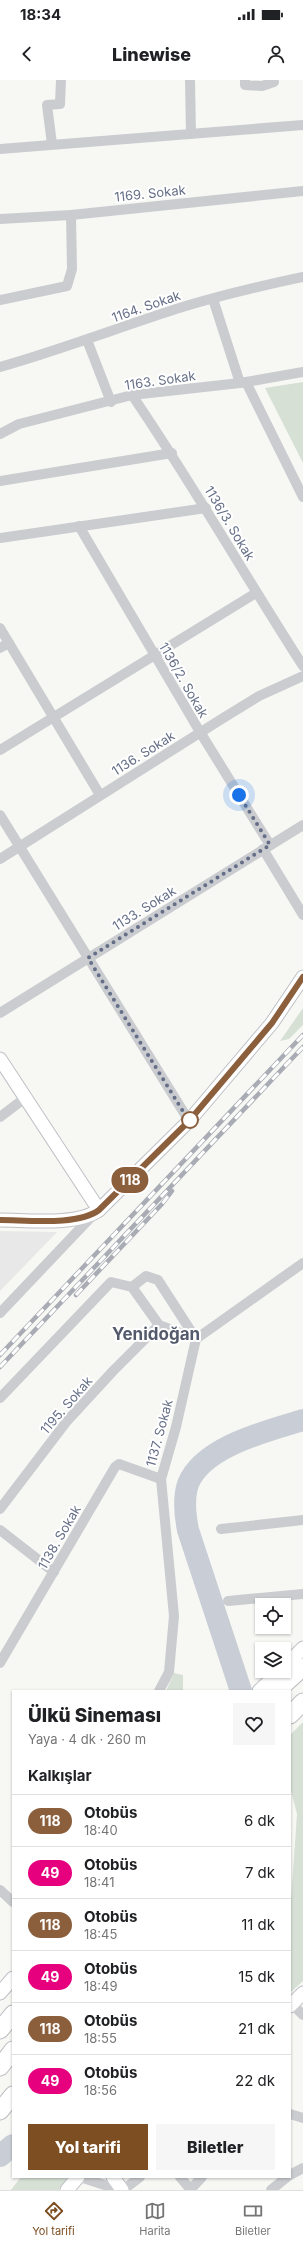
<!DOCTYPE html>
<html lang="tr">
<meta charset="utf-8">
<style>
:root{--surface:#fff;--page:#f6f6f6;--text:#202124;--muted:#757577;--line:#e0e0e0;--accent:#7d4e21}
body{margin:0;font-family:Inter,sans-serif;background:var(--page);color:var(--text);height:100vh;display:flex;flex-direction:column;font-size:15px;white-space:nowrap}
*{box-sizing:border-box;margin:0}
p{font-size:13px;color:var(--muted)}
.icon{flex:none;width:22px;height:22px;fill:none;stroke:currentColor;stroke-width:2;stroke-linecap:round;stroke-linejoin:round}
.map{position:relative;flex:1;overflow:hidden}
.drawer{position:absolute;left:12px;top:1610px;width:279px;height:488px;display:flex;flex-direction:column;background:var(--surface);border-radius:0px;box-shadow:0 1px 3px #0004}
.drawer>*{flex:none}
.badge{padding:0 8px;border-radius:13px;font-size:14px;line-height:26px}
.controls{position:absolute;left:255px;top:1518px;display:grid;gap:8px}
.controls a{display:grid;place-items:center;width:36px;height:36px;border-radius:0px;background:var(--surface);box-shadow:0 1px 3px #0004;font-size:20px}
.you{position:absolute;width:20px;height:20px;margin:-10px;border:3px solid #fff;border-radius:50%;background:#1a73e8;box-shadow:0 0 0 6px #1a73e833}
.map>.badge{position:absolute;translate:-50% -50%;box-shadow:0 0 0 2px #fff}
h2{padding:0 16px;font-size:15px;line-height:36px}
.round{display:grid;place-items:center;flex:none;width:42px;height:42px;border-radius:0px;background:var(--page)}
.head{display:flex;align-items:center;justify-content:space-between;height:68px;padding:0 16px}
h1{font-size:19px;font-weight:800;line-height:30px}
.button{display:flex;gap:8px;margin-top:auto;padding:8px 16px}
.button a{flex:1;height:46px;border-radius:0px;background:var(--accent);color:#fff;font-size:16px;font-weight:800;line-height:46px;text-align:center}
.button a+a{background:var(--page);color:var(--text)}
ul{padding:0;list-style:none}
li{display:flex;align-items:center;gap:12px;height:52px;padding:0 16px;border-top:1px solid var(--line)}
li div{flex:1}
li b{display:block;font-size:15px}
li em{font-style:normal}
li .badge{min-width:44px;font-weight:700;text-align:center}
.status{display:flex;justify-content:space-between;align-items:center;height:28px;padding:0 20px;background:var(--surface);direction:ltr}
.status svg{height:11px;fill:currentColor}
header{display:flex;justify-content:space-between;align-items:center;height:52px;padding:0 16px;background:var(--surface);font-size:18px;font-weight:800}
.dock{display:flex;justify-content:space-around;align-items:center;height:56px;border-top:1px solid var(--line);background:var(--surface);font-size:11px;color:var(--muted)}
.dock a{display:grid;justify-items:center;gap:2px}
.dock .on{color:var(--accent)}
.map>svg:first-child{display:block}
.built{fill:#e8e8e8}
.green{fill:#d6e0d5}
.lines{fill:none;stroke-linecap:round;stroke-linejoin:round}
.river{stroke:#c9ced6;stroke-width:22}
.secondary-casing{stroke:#bec0c6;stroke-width:15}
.highway-casing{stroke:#bcbdc1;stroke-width:19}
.street{stroke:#caccd0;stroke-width:10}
.secondary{stroke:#fff;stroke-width:13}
.highway{stroke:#fff;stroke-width:17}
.rail-casing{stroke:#a9acb4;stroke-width:4.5}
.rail{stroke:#fff;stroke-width:3;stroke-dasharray:9;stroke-linecap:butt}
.line-casing{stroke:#fff;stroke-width:9}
.line{stroke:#8b5e3c;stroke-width:6}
.walk{stroke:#656f87;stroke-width:4;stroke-dasharray:0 7.2}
.stop-dot{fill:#fff;stroke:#8b5e3c;stroke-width:2}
.labels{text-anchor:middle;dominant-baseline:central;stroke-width:4;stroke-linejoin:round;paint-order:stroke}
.street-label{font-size:13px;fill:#656f87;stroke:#fff}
.district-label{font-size:17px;font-weight:bold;fill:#535a6c;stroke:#fff}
</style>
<div class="status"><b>18:34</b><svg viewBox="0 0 49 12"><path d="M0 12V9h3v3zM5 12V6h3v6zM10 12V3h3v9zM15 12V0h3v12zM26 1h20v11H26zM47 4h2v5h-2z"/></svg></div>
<header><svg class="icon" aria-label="back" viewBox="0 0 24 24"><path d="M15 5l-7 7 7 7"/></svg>Linewise<svg class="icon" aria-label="person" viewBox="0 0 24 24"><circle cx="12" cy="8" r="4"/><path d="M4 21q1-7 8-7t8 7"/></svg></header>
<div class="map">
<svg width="303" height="2110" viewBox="0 0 303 2110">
<rect width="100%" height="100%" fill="#f7f8f4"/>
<path class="built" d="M0 1151 57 1152 0 1211Z"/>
<g class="green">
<path d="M303 302V383L265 308Z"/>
<path d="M303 928V945L289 959 280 961Z"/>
<path d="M174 1593 183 1595V1611H166Z"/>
<path d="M303 1642V1901L290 1913V1834L297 1734 290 1707V1655Z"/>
<path d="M21 2097H69L59 2110H11Z"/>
</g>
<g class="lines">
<g class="river">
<path d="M241 1611 188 1450C185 1435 183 1419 188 1404 203 1366 268 1351 303 1340"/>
<path d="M0 2076 13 2065"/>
</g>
<g class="secondary-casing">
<g id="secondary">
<path d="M0 979 99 1130"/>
<path d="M0 1140C27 1140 77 1146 99 1130L189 1041 272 943 303 897"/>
<path d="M284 1587 303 1568"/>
<path d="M259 1611 280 1591"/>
<path d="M0 1913 13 1898"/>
<path d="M290 1926 303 1913"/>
<path d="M113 2097 122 2110"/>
<path d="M67 2110 78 2097"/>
</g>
</g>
<g class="highway-casing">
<g id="highway">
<path d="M277 1611 303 1587"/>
<path d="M290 1635 303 1622"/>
<path d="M0 1950 13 1934"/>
<path d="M0 1987 13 1970"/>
<path d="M0 2031 13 2015"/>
</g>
</g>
<g class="street">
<path d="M190 0 191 54"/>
<path d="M245 0V5L262 6 274 2 273 0"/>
<path d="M52 64 47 25 60 24 61 0"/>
<path d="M0 69 303 45"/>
<path d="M0 139 71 135 303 111"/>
<path d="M213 219 240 303"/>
<path d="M0 220 67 206 72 189 71 135"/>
<path d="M87 260 111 322"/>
<path d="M0 287C60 270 117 248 176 229 218 216 260 206 303 197"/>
<path d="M246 302 303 417"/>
<path d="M132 315C192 403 245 496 303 586"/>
<path d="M0 354 19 344 132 315 240 303 303 292"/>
<path d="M0 401 172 373"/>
<path d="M79 446 200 652 270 765"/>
<path d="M0 458 206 428"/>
<path d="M0 548 100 715"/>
<path d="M0 568 9 563"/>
<path d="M0 670 256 513"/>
<path d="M0 735 189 1041"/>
<path d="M263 769 303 835"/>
<path d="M0 779 220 640 259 616 303 596"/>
<path d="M0 933 303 745"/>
<path d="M0 1037 25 1018"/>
<path d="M132 1207 159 1245 196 1259 176 1347 161 1399 174 1536 169 1592 159 1611"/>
<path d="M132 1207 146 1196 158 1200 196 1259 303 1183"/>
<path d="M0 1233 93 1135"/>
<path d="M0 1318 111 1202 132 1207"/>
<path d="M0 1429 67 1341 113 1291 159 1245"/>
<path d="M221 1449 303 1440"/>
<path d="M0 1450 54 1492"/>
<path d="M228 1521 303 1514"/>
<path d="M0 1583 115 1387 119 1384 161 1399"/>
<path d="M0 1810 13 1822"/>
<path d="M292 1924 303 1935"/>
<path d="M290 2034 303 2038"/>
<path d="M290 2095 303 2088"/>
<path d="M80 2097 120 2110"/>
<path d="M180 2097 191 2110"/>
<path d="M123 2110 140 2097"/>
<path d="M190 2110 202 2097"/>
<path d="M271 2110 287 2097"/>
</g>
<use href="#secondary" class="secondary"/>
<use href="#highway" class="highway"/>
<g class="rail-casing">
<g id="rail">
<path d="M76 1215 162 1124 172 1111"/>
<path d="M0 1275 303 955"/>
<path d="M0 1287 303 967"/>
</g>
</g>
<use href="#rail" class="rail"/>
</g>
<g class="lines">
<g class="line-casing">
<path id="line" d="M0 1140C27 1140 78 1146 99 1130L189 1041 272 943 303 897"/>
</g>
<use href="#line" class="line"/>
<path class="walk" d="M190 1040 189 1041 88 878 270 765 239 715"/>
</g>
<circle class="stop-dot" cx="190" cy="1040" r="8"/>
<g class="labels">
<g class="street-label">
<text transform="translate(150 113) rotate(-6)">1169. Sokak</text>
<text transform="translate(146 226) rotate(-19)">1164. Sokak</text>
<text transform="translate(160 300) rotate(-8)">1163. Sokak</text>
<text transform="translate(230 443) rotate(59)">1136/3. Sokak</text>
<text transform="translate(184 600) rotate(60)">1136/2. Sokak</text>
<text transform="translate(143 673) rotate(-32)">1136. Sokak</text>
<text transform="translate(144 828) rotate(-32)">1133. Sokak</text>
<text transform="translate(66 1325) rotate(-49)">1195. Sokak</text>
<text transform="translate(159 1353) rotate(-75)">1137. Sokak</text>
<text transform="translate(59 1457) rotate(-60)">1138. Sokak</text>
</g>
<g class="district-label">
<text x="156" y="1254">Yenidoğan</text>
</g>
</g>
</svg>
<div class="controls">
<a><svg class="icon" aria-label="locate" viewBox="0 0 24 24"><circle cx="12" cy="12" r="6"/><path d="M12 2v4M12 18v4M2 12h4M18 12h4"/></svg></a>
<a><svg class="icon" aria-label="layers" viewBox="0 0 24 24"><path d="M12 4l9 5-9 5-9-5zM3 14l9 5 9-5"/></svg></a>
</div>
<div class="you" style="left:239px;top:715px"></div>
<b class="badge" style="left:130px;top:1100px;background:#8b5e3c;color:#fff">118</b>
<section class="drawer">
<div class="head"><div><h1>Ülkü Sineması</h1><p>Yaya · 4 dk · 260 m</p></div><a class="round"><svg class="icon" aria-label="heart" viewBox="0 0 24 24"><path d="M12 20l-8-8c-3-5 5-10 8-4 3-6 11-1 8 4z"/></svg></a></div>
<h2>Kalkışlar</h2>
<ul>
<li><span class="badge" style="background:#8b5e3c;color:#fff">118</span><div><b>Otobüs</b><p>18:40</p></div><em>6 dk</em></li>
<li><span class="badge" style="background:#e6007e;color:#fff">49</span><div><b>Otobüs</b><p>18:41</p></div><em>7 dk</em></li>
<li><span class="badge" style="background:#8b5e3c;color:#fff">118</span><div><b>Otobüs</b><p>18:45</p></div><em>11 dk</em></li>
<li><span class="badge" style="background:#e6007e;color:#fff">49</span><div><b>Otobüs</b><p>18:49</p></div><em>15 dk</em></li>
<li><span class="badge" style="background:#8b5e3c;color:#fff">118</span><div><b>Otobüs</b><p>18:55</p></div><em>21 dk</em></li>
<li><span class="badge" style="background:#e6007e;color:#fff">49</span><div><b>Otobüs</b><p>18:56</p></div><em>22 dk</em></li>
</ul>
<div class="button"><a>Yol tarifi</a><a>Biletler</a></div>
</section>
</div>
<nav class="dock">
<a class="on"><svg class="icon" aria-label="directions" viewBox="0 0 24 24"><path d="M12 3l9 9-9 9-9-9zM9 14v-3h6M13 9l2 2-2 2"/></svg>Yol tarifi</a>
<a><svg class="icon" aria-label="map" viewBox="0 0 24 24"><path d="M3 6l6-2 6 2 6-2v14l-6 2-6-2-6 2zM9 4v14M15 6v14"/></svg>Harita</a>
<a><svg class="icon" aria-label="tickets" viewBox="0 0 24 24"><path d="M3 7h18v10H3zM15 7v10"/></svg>Biletler</a>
</nav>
